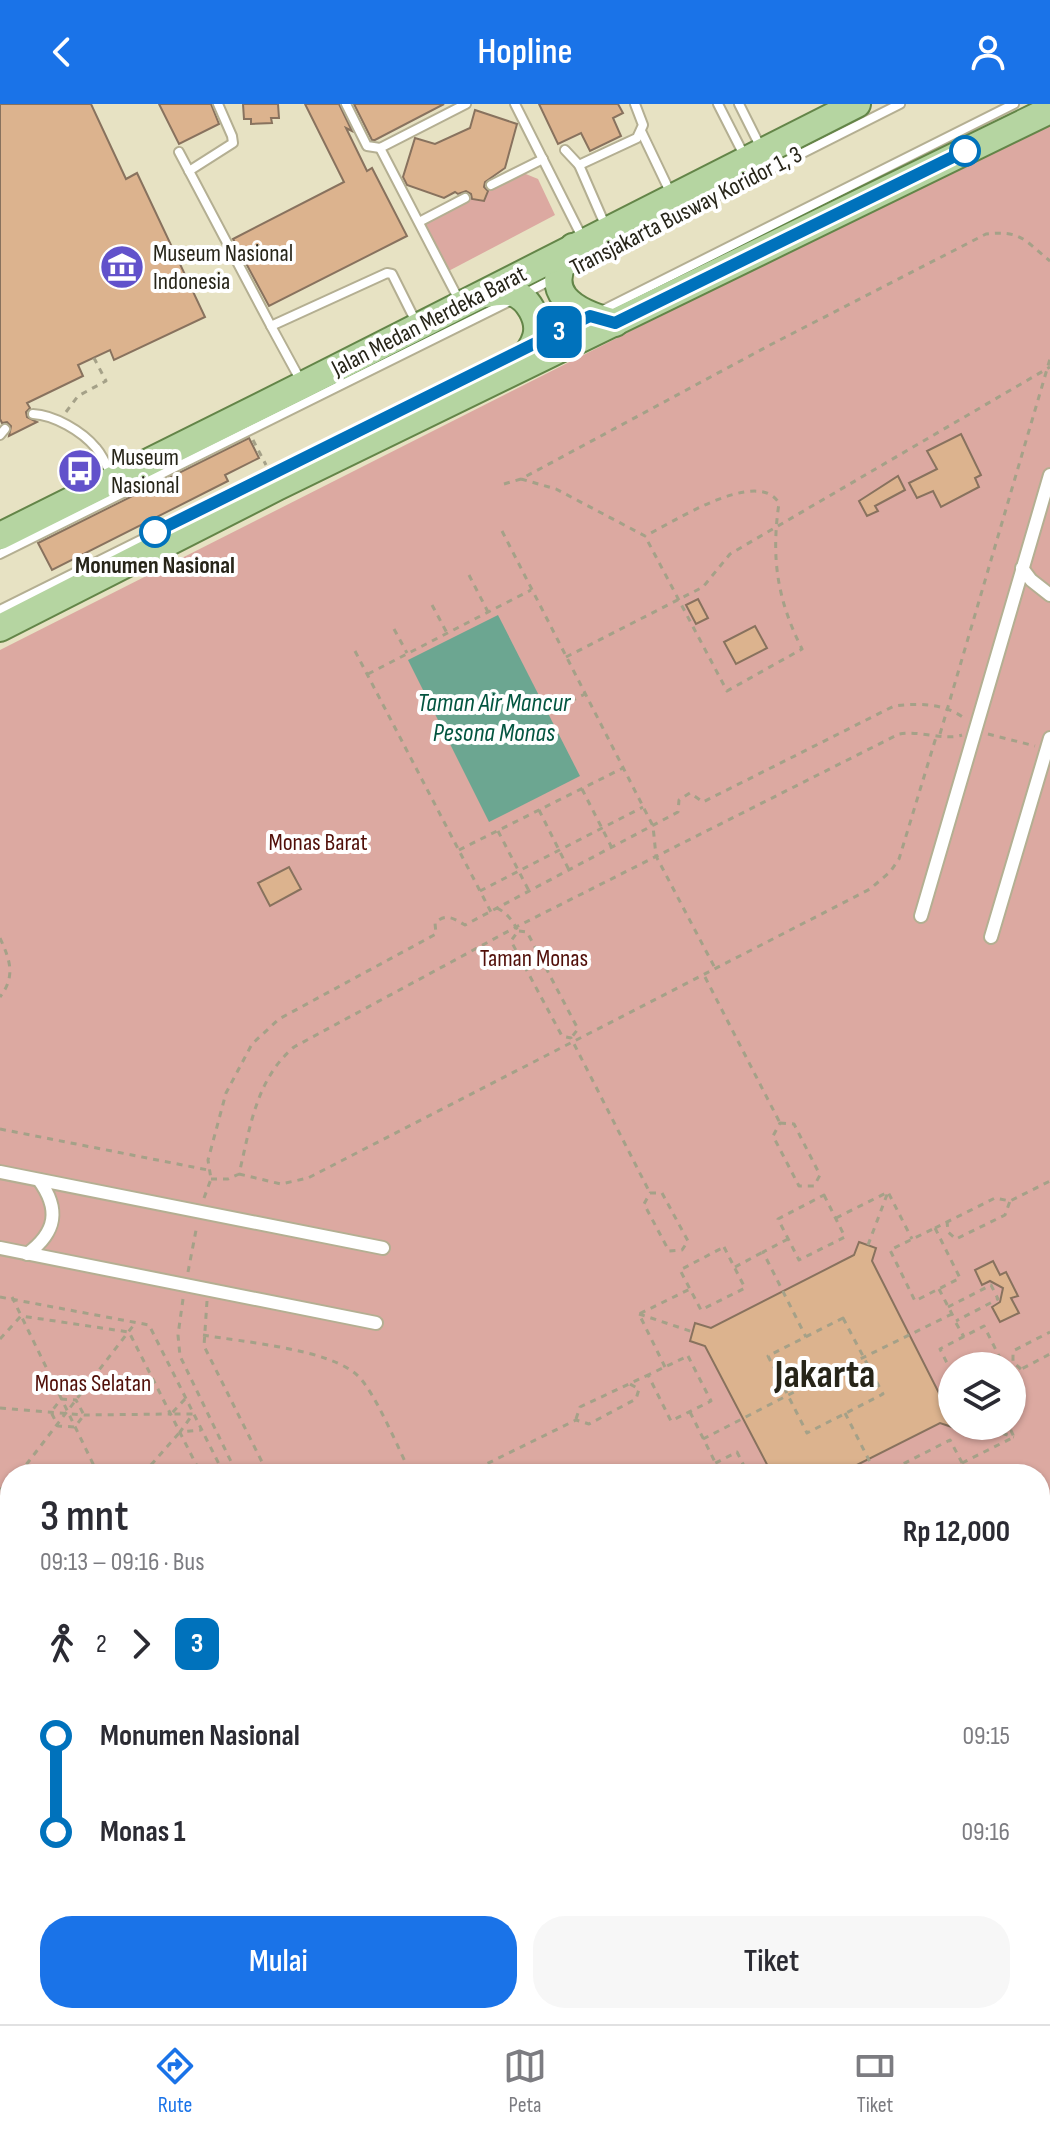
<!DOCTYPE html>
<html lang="id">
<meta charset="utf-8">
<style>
:root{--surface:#fff;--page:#f7f7f7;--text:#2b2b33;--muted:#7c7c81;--line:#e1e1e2;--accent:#1a73e8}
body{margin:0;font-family:"Sofia Sans Condensed",sans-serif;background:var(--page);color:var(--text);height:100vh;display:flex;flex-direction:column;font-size:30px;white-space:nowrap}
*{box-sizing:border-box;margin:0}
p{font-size:26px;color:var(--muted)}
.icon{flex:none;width:44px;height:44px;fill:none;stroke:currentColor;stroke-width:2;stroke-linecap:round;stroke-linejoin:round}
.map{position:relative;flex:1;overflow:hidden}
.sheet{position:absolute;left:0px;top:1360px;width:1050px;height:560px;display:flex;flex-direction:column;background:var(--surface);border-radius:32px 32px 0 0;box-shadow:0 2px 6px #0004}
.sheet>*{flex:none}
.badge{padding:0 16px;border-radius:12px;font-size:28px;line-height:52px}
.fabs{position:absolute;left:938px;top:1248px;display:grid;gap:16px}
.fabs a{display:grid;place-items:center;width:88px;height:88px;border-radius:50%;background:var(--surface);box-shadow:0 2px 6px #0004;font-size:40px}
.map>.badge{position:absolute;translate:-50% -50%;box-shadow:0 0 0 4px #fff}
.legs{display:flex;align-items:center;gap:12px;height:88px;padding:0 40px;font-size:26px}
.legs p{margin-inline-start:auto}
.summary{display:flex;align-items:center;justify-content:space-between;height:136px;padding:0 40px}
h1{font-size:44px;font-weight:600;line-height:60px}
.cta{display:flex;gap:16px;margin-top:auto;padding:16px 40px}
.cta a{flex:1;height:92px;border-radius:32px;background:var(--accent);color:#fff;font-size:32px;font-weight:600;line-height:92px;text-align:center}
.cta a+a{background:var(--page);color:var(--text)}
ul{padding:0 40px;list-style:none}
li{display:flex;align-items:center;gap:28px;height:96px;font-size:30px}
li i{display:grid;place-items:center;width:12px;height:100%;margin:0 10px;background:currentColor}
li i::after{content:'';width:20px;height:20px;margin:-10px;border:6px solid;border-radius:50%;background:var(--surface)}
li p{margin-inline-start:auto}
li:first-child i{background:linear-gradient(#0000 50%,currentColor 0)}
li:last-child i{background:linear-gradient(currentColor 50%,#0000 0)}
header{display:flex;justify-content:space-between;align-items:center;height:104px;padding:0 40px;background:var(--accent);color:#fff;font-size:36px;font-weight:600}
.menu{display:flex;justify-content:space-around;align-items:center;height:112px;border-top:2px solid var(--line);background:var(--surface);font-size:22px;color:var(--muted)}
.menu a{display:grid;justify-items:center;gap:4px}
.menu .current{color:var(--accent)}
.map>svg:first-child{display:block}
.green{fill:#dca9a1;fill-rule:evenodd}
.water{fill:#6ca691}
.building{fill:#dcb38e;stroke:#88725e;stroke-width:2}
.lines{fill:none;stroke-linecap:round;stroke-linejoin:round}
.service-casing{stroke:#b4af92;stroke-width:12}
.pedestrian-casing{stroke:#b4af92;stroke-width:16}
.primary-casing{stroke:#638548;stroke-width:30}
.path{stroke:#a5a188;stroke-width:3;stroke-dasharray:6 6;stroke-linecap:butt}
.service{stroke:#fff;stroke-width:8}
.pedestrian{stroke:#fff;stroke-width:12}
.primary{stroke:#b5d5a1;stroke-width:26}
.line-1-casing{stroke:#fff;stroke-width:18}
.line-1{stroke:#0072bc;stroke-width:12}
.stop-1-dot{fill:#fff;stroke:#0072bc;stroke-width:4}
.labels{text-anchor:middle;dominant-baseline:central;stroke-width:8;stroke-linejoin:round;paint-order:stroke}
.street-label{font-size:24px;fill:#272519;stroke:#fff}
.poi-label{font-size:24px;fill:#272519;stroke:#fff;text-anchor:start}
.stop-label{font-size:24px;font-weight:bold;fill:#272519;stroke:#fff}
.park-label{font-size:24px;fill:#510f09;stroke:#fff}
.water-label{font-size:26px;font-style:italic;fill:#035540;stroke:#fff}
.town-label{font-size:40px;font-weight:bold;fill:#272519;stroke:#fff}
</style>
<header><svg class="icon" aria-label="back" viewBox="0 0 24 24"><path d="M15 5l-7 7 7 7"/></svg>Hopline<svg class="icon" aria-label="person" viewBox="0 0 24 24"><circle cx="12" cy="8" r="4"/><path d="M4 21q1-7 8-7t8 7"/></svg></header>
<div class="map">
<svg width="1050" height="1920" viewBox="0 0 1050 1920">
<rect width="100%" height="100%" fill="#e7e2c3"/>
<g class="green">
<path d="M1050 15V1920H0V546ZM952 1262H1012V1322H952ZM10 1370H1040V1910H10Z"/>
<path d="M521 68 538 75 555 111 441 171 420 128 428 114Z"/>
</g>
<path class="water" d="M498 511 580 672 489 718 408 556Z"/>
<g class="building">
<path d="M0 0H91L126 75 137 69 205 213 114 256 110 246 78 261 83 272 27 299 30 304 26 308 27 313 37 318 9 332 11 322 7 318 2 319 0 315Z"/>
<path d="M159 0H211L219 20 179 40Z"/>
<path d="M243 0H278L279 14H271L272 19 251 20V15H244Z"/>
<path d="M305 0H339L352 27 346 24 367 67 372 64 407 132 269 202 233 135 344 78Z"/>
<path d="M354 0H444L375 36H372Z"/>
<path d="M539 0H618L623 9 613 14 621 32 590 47 581 29 558 40Z"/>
<path d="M475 6 517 20 505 64 485 78 484 83 488 87 484 97 472 95 471 90 466 87 458 90 455 88 444 94 407 81 403 73 415 34 435 40 470 24Z"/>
<path d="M961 330 981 371 975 374 979 383 941 403 933 387 917 394 909 379 937 365 927 347Z"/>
<path d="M249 334 259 354 225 371 228 377 52 466 38 439Z"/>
<path d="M898 372 905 386 875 402 878 407 867 412 859 397Z"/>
<path d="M698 495 708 514 696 520 686 501Z"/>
<path d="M755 522 767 544 736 560 724 538Z"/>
<path d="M289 763 301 785 270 802 258 779Z"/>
<path d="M859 1138 876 1144 872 1157 945 1301 952 1304V1323L940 1319 839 1370H772L705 1242 690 1237 695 1219 711 1224 854 1151Z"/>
<path d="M993 1157 1000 1171 1006 1168 1018 1192 1011 1194 1019 1209 1000 1218 992 1203 1000 1198 1003 1184 990 1177 982 1181 975 1166Z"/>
</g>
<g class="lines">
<g class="service-casing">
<g id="service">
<path d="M346 0 367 42 380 44 466 0"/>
<path d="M515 0 583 135"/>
<path d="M718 0 745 53"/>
<path d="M739 0 762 46"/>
<path d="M641 27 672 92"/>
<path d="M380 44 459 196"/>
<path d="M565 46 579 61 637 34 643 21 635 0"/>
<path d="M179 48 271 222"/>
<path d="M579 61 606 123"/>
<path d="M189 67 233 39 232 32 218 0"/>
<path d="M491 81 543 55"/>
<path d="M419 118 465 94"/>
<path d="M568 167 900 0"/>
<path d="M522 191 553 175"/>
<path d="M599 208 1014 0"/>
<path d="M542 237 587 214"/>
<path d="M302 279 271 222 387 169 392 170 416 218"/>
<path d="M33 310C54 311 82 327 96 344 103 352 108 364 112 373"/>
<path d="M0 331 5 325"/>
<path d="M0 450 510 197"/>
<path d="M0 506 515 250"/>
</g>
</g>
<g class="pedestrian-casing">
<g id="pedestrian">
<path d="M1022 464 1031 476 1050 491"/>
<path d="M921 812 1050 371"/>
<path d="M991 833 1050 634"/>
<path d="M0 1068 383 1144"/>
<path d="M0 1144 376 1219"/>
<path d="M27 1150C57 1128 60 1105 39 1076"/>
<path d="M591 1920 594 1910"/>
<path d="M666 1920 669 1910"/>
</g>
</g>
<g class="primary-casing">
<g id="primary">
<path d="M573 143C537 188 573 208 615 219"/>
<path d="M485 190C494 188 502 187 510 188 528 192 541 216 536 233 533 245 523 255 516 265"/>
<path d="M0 432 303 281 857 0"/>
<path d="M0 524 277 383 1050 6"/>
</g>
</g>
<g class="path">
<path d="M66 308 78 292 106 277 94 254"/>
<path d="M253 336 266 361"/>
<path d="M521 375 556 385 645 432C672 419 757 363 779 399 771 454 777 495 802 545L727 587 645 432"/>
<path d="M504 380 521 375 770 241 986 130C1021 126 1024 136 1050 157"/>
<path d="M502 427 653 722 656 752 716 866"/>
<path d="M469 471 488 508"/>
<path d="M432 501 447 529"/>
<path d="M394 525 407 549"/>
<path d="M355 547 491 808"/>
<path d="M566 553 703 483 730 450 1050 263"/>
<path d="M368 570 531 486"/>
<path d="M549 608 585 590"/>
<path d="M940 630 1050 255"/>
<path d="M988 630 1035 642"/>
<path d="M582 685 612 744"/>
<path d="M539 706 569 766"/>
<path d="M498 727 529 787"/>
<path d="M459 746 623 664"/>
<path d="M480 787 643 703"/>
<path d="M497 804C507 809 513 817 518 827L511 837 562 932 571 934 650 1089"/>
<path d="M519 827 527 828 578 925 571 934"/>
<path d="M0 834C10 856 16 872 0 893"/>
<path d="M705 873 780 1019"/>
<path d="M780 1019 794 1020 820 1071 814 1082H799L773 1032Z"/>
<path d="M0 1025 208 1066"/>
<path d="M239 1070 281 1080 308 1074 870 785 890 768 899 755 937 630"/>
<path d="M211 1075H228L239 1070C250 1024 256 975 294 943L516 823 899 630C920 626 944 637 962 631"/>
<path d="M650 1089H662L688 1137 682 1146 669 1147 644 1100Z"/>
<path d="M824 1091 845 1133 799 1156 778 1115Z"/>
<path d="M204 1094 211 1075 208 1056 226 989 252 940 279 915 436 830 435 819C446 809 453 814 465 821L678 708 679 696 690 689 703 698 894 602C918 599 944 599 964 614"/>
<path d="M836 1114 888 1088 912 1135"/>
<path d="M947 1117 948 1128 956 1135 1005 1111 1010 1097"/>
<path d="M935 1124 960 1174 915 1197 890 1146Z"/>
<path d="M935 1124 995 1094 1010 1097 1050 1077"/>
<path d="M788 1135 763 1148 806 1233"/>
<path d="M868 1141 888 1088"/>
<path d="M724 1143 745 1184 701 1206 680 1166Z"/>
<path d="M735 1163 763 1148"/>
<path d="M188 1168 197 1121"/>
<path d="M939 1185 953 1212"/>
<path d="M0 1193 149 1221 224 1370"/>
<path d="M12 1193 98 1370"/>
<path d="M183 1195 178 1231 180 1252 237 1370"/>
<path d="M207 1197 204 1242 268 1370"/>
<path d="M948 1203 991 1181 998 1195 956 1217"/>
<path d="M639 1210 693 1228"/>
<path d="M843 1214 883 1290 807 1329 768 1252Z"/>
<path d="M956 1219 964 1233"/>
<path d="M203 1231C242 1238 331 1245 358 1272 375 1288 399 1346 411 1370"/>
<path d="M0 1235 21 1212 129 1228 201 1370"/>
<path d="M688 1252 711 1297 671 1317 648 1271Z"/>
<path d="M850 1260 952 1210"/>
<path d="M665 1263 639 1210 690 1185"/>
<path d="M1021 1265 1013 1258V1247L1050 1228"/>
<path d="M952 1269 940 1245 984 1222 1004 1262"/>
<path d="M1012 1270 1050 1250"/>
<path d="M61 1295 76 1296 84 1311 75 1323 58 1322 51 1308Z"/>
<path d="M185 1295 171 1310H193L180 1328 201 1326"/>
<path d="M0 1304 84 1311 171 1310"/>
<path d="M690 1308 715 1358"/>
<path d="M845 1309 876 1370"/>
<path d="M576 1315 580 1303 648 1271"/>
<path d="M979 1322 1014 1333"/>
<path d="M703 1335 802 1284"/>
<path d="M962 1359 1014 1333 1009 1322"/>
<path d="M19 1370 136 1218"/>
<path d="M143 1370 180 1328"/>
<path d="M466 1370 576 1316 589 1320 636 1295 639 1285 628 1279"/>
<path d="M694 1370 737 1348 748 1370"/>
<path d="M908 1370 903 1360 950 1336 968 1370"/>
<path d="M10 1381 7 1384 10 1390"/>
<path d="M0 1385 7 1384 0 1393"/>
<path d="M0 1403 10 1404"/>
<path d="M0 1419 10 1440"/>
<path d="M0 1419 10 1410"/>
<path d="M1040 1528 1050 1547"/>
<path d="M0 1531 10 1526"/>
<path d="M0 1557 10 1552"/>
<path d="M0 1564 8 1579"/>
<path d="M0 1583 10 1578"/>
<path d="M0 1606 10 1626"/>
<path d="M1040 1631 1050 1625"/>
<path d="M0 1641 10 1661"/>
<path d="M1040 1777 1050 1771"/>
<path d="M3 1792 10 1806"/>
<path d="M0 1805 10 1799"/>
<path d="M1040 1808 1050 1803"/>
<path d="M1040 1825 1050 1844"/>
<path d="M0 1851 10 1846"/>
<path d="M1040 1875 1050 1894"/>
<path d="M188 1910 193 1920"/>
<path d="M703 1910 717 1920"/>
<path d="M555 1920 557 1910"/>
<path d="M830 1920 849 1910"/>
</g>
<use href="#service" class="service"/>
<use href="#pedestrian" class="pedestrian"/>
<use href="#primary" class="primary"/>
</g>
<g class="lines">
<g class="line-1-casing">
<path id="line-1" d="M155 428 590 212 615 219 965 47"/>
</g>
<use href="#line-1" class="line-1"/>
</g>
<defs>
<g id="museum-disc" transform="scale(2.3)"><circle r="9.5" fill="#6252cb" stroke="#fff"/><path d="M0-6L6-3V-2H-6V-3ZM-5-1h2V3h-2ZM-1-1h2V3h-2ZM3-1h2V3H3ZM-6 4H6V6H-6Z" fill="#fff"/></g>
<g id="bus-disc" transform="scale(2.3)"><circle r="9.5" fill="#6252cb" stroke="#fff"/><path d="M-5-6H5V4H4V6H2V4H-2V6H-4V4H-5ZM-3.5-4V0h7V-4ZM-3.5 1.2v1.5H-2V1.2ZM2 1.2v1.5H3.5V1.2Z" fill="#fff"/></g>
</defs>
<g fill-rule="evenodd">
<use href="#museum-disc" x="122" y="163"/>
<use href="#bus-disc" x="80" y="367"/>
</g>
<g class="stop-1-dot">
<circle cx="965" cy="47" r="14"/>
<circle cx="155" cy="428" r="14"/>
</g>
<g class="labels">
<g class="street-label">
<text transform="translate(686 107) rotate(-27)">Transjakarta Busway Koridor 1, 3</text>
<text transform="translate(429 217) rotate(-27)">Jalan Medan Merdeka Barat</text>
</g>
<g class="poi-label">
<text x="153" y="149">Museum Nasional<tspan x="153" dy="28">Indonesia</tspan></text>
<text x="111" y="353">Museum<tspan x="111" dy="28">Nasional</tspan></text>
</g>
<g class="stop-label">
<text x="155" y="461">Monumen Nasional</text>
</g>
<g class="park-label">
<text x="318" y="738">Monas Barat</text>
<text x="534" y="854">Taman Monas</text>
<text x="93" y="1279">Monas Selatan</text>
</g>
<g class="water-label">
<text x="494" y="599">Taman Air Mancur<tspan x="494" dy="30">Pesona Monas</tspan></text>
</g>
<g class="town-label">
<text x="825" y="1271">Jakarta</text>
</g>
</g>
</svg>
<div class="fabs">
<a><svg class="icon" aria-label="layers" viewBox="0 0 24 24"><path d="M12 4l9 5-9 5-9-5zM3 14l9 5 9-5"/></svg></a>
</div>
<b class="badge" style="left:559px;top:228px;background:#0072bc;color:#fff">3</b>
<section class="sheet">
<div class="summary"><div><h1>3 mnt</h1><p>09:13 – 09:16 · Bus</p></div><b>Rp 12,000</b></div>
<div class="legs"><svg class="icon" aria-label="walk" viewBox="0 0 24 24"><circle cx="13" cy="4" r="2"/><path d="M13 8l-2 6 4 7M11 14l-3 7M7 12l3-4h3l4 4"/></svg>2<svg class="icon" aria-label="forward" viewBox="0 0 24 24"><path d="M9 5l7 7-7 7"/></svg><b class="badge" style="background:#0072bc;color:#fff">3</b></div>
<ul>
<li><i style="color:#0072bc"></i><b>Monumen Nasional</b><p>09:15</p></li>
<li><i style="color:#0072bc"></i><b>Monas 1</b><p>09:16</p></li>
</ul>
<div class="cta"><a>Mulai</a><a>Tiket</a></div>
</section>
</div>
<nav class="menu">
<a class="current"><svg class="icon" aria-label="directions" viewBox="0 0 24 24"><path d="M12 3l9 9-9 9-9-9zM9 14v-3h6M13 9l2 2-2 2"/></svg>Rute</a>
<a><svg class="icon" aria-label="map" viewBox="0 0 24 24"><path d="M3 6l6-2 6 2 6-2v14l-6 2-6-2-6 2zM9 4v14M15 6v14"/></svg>Peta</a>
<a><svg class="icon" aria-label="tickets" viewBox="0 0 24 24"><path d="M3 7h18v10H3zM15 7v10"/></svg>Tiket</a>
</nav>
